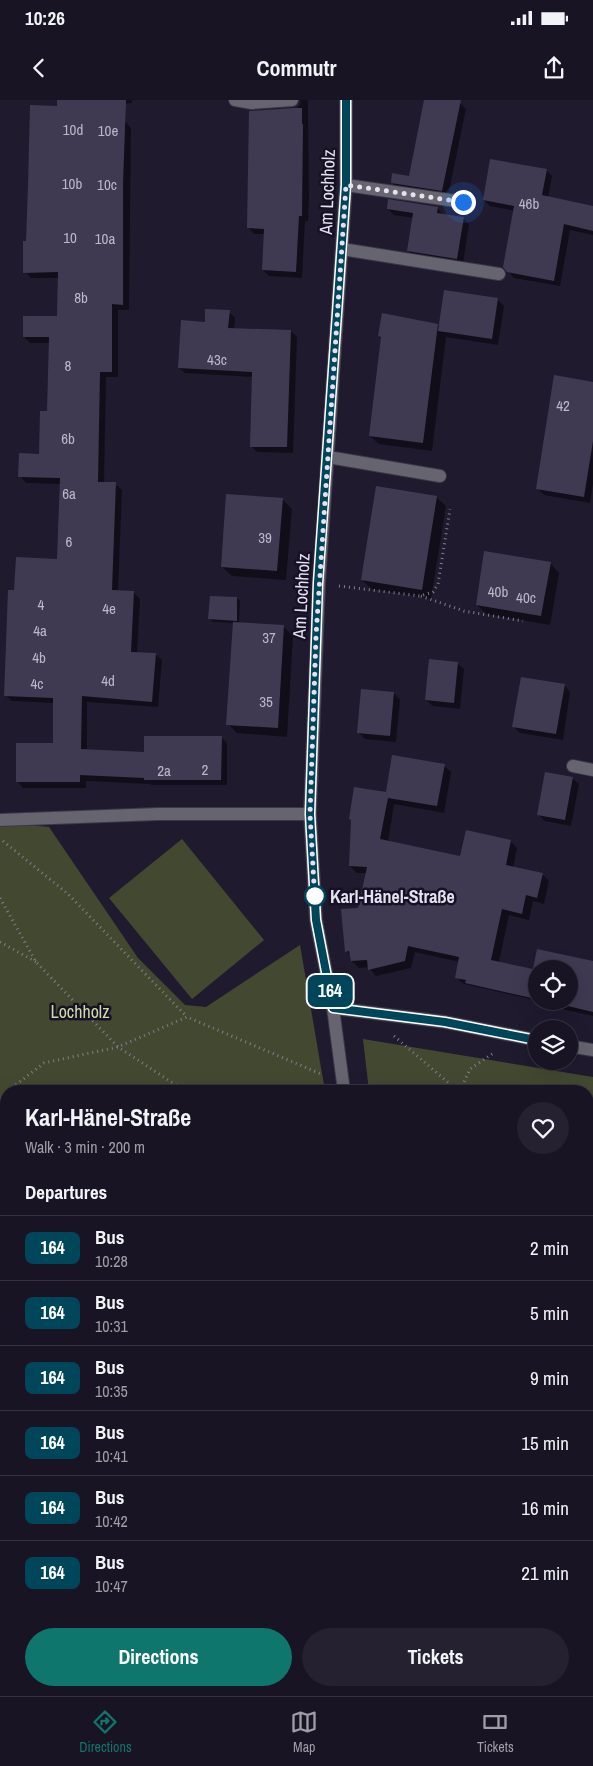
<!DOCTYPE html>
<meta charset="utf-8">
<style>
:root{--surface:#181423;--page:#252130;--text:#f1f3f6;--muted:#9f9ea6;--line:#363341;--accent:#0f766e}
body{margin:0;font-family:"Archivo Narrow",sans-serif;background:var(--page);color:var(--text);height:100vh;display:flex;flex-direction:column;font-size:19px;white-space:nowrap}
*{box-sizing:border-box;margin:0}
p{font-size:16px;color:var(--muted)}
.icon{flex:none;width:28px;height:28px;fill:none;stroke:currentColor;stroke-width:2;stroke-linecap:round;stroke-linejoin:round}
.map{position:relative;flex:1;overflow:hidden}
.drawer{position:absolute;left:0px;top:985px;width:594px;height:611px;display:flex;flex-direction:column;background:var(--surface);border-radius:20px 20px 0 0;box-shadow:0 5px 20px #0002,0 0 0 1px var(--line)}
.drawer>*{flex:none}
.badge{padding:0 10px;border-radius:8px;font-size:18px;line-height:32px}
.controls{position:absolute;left:528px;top:860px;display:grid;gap:10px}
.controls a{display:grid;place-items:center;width:50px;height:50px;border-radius:50%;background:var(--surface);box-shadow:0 5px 20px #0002,0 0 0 1px var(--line);font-size:25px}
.you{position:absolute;width:25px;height:25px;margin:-12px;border:4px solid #fff;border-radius:50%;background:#1a73e8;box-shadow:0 0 0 8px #1a73e833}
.map>.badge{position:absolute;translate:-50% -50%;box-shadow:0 0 0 2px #fff}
h2{padding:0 25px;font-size:19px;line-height:45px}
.round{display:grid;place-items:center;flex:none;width:52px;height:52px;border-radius:26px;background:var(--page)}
.overview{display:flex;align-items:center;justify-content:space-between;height:85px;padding:0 25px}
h1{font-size:24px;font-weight:700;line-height:38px}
.primary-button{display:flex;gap:10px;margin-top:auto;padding:10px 25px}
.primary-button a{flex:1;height:58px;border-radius:30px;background:var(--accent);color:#fff;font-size:20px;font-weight:700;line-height:58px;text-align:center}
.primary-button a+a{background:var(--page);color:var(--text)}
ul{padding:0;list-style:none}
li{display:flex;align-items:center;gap:15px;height:65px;padding:0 25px;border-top:1px solid var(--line)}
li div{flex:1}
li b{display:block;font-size:19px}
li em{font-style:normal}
li .badge{min-width:55px;font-weight:700;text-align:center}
.status{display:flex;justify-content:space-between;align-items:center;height:35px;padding:0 25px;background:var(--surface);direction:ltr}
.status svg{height:14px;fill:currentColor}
header{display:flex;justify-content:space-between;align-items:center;height:65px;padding:0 25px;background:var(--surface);font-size:22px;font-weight:700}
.menu{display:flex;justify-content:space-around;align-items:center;height:70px;border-top:1px solid var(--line);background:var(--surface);font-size:14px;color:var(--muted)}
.menu a{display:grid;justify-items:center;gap:2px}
.menu .active{color:var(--accent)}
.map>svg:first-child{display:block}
.green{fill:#434931}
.shadow{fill:#0007;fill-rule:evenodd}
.building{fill:#3f3a52}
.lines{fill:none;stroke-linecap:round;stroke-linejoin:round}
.service-casing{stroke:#3c364a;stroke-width:14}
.minor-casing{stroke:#3c364a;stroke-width:14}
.path{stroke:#827d8f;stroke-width:3;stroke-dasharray:1 4;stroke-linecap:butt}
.service{stroke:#65646f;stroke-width:12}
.minor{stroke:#65646f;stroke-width:12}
.line-casing{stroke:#fff;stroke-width:11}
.line{stroke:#00465a;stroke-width:8}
.walk{stroke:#e5e1f0;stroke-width:5;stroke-dasharray:0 9}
.stop-dot{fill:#fff;stroke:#00465a;stroke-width:2.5}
.labels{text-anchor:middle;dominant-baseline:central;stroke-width:5;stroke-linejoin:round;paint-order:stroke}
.number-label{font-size:15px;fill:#bcb7c8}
.street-label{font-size:18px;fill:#e5e1f0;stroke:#171125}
.stop-label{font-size:18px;font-weight:bold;fill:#e5e1f0;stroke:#171125;text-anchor:start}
.park-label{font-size:18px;fill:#cfdca3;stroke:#171125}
</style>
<div class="status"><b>10:26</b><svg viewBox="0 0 49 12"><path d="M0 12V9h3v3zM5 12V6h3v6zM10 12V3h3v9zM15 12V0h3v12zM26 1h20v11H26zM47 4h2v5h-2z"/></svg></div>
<header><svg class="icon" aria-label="back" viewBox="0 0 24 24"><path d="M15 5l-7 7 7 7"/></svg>Commutr<svg class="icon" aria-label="share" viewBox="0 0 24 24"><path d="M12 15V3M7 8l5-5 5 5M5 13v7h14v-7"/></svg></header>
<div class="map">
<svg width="593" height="1596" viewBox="0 0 593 1596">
<rect width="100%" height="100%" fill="#201a2f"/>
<g class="green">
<path d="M0 722 49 727 138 858 185 905 206 907 300 845 325 991H6V1392L0 1391Z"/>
<path d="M182 739 264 840 192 899 109 798Z"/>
<path d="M363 939 593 977V1438L588 1437V991H369Z"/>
</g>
<g class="shadow">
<path d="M58 0H132V3L110 5 131 28 129 210H118V277H106L104 383 115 384 122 390 118 492 134 493 140 499 137 553 155 554 162 560 158 607 87 602V651L146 654 221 637 227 643V685H152L150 684 86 681V688H23L17 681 54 645V603L12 601 5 595 16 491 59 461 61 384 26 383 20 376 40 355 49 313 50 243H30L24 237 59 217V178H31L25 172 27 142 58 7Z"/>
<path d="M300 0H308L309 99 308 121H305L302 178 269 176 263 170 265 134H254L248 127 297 8 301 3Z"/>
<path d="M425 0H446L460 3 466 9 448 96 398 89 392 83 410 77Z"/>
<path d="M546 70 552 76 548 98 593 108V135L570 130 560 186 514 178 508 171 515 111 490 106 484 100Z"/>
<path d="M438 108 443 115 463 118 469 124 463 164 414 157 408 151 414 118 394 115 388 109Z"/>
<path d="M498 200 504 206 498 245 446 237 432 351 379 344 370 336 382 239 379 236 437 225 440 227Z"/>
<path d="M229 212 235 218 234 230 291 231 297 237 293 353 257 352 251 346 253 277 185 273 179 268 206 223Z"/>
<path d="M593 283V384L590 403 544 395 538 389Z"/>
<path d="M436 397 446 406 431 499 372 489 362 480Z"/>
<path d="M282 399 292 409 286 480 232 476 222 467Z"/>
<path d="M550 463 559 473 550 525 486 514 477 505Z"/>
<path d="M237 498 240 501 239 524 284 527 293 536 287 637 237 633 228 624 234 523 213 522 210 519Z"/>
<path d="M457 563 464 569 460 609 433 606 426 600Z"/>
<path d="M564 585 570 592 563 640 520 633 514 627Z"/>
<path d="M394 593 400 600 396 642 365 639 358 632Z"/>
<path d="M444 666 451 672 444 713 394 704 388 742 461 758 510 741 517 748 513 768 542 774 549 781 544 804 533 801 529 820 509 815 499 862 534 870 538 850 593 863V916L535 903 530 899 464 884 457 878 460 862 415 852 411 868 376 876 370 869 369 867 359 868 352 861 351 856 346 851 359 810 367 773H357L350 766 387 694ZM536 869H569V901H536Z"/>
<path d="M572 678 579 684 571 726 545 721 538 714Z"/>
<path d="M0 1525H6V1590H103V1595L0 1596Z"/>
<path d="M477 1590H575L574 1596H476Z"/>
</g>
<g class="building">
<path d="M57 0H126L123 84V205L112 204V272H100L98 382H116L112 490 134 491 131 552 156 553 152 602 82 596 81 649 144 652V636H222L221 680H144V678L80 675V682H16V643H53V598L4 596 8 490H14L16 457 57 459 60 378 18 377 19 353 39 354 40 311H47L49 237H23V216H57L58 172 23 173V141H26L28 85 30 5 57 6Z"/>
<path d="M424 0H461L442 91 391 83 392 73 409 76Z"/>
<path d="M294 8H302V24H303L302 116H299L296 172 262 170 264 129 247 128 249 11Z"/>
<path d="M490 59 547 69 542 95 593 106V131L564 124 554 181 507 172 503 167 514 106 483 100Z"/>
<path d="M388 99 438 107 437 113 464 117 457 159 407 151 413 113 387 109Z"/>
<path d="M444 190 498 198 492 239 438 231Z"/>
<path d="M205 209 230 210 228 228 291 230 287 347H250L252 272 178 268 181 220 205 222Z"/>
<path d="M382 213 438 224 423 343 369 336 381 237 378 236Z"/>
<path d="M554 275 593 282V341L584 397 536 389Z"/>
<path d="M376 386 437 396 422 490 361 480Z"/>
<path d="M226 394 283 398 277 471 221 467Z"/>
<path d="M484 451 551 462 541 516 476 505Z"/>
<path d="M210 496 237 497V521L208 519Z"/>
<path d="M233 522 284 525 278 628 226 625Z"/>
<path d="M429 559 458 562 454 603 425 600Z"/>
<path d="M521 577 565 584 556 634 512 627Z"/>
<path d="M361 589 394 592 390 636 357 633Z"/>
<path d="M392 655 445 664 437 706 388 698 380 739 460 756 466 730 511 740 506 765 543 773 537 798 526 795 522 814 502 809 491 860 533 869 537 849 593 861V912L547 901H569V869H536V899L465 883 466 880 455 878 459 857 408 846 405 861 368 870 367 860 351 861 349 851 345 852 341 809 358 808 367 767 349 766 351 720 349 719 354 687 386 692Z"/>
<path d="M545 672 573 677 565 720 537 715Z"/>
</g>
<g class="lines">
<g class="service-casing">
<g id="service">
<path d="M235 0 252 3 292 0"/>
<path d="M346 85 463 102"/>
<path d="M342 149 499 174"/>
<path d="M328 357 440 376"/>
<path d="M573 666 593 670"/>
</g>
</g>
<g class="minor-casing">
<g id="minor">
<path d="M0 720 158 714H310"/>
<path d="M333 908 445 922 536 940"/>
<path d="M569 946 593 950"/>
<path d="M344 991 333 908 316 820 310 714 319 483 346 85V0"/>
<path d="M433 1590 434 1596"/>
</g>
</g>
<g class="path">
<path d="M339 486 420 496 433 492 438 484 450 409"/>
<path d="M421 496 464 511 523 521"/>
<path d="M3 741 68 794 187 917"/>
<path d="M0 798 36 862 118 947 187 917 321 974"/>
<path d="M0 842 36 862"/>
<path d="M394 936 458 991"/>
<path d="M8 991 44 963 118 947 185 991"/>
<path d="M460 991 470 969 495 952"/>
<path d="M0 998 6 993"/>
<path d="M588 1067 593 1069"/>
<path d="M588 1144 593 1140"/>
<path d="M0 1205 6 1202"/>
<path d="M588 1352 593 1349"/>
<path d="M588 1364H593"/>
</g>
<use href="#service" class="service"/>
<use href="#minor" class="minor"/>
</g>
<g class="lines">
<g class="line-casing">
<path id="line" d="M346 0V85L318 483 310 714 316 820 333 908 445 922 536 940"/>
</g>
<use href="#line" class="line"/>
<path class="walk" d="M315 796V802L310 714 316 536 346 85 463 102"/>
</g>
<circle class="stop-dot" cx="315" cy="796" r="10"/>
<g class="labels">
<g class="number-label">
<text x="73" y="29">10d</text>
<text x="108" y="30">10e</text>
<text x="72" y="83">10b</text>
<text x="107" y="84">10c</text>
<text x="529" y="103">46b</text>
<text x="70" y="137">10</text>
<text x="105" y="138">10a</text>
<text x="81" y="197">8b</text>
<text x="217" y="259">43c</text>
<text x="68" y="265">8</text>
<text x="563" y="305">42</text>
<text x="68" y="338">6b</text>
<text x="69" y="393">6a</text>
<text x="265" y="437">39</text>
<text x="69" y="441">6</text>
<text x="498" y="491">40b</text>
<text x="526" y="497">40c</text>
<text x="41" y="504">4</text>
<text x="109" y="508">4e</text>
<text x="40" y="530">4a</text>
<text x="269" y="537">37</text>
<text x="39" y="557">4b</text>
<text x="108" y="580">4d</text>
<text x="37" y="583">4c</text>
<text x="266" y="601">35</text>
<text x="205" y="669">2</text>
<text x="164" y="670">2a</text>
</g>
<g class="street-label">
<text transform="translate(327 92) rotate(-88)">Am Lochholz</text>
<text transform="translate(301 496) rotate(-87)">Am Lochholz</text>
</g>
<g class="stop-label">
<text x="330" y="796">Karl-Hänel-Straße</text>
</g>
<g class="park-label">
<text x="80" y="911">Lochholz</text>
</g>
</g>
</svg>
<div class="controls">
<a><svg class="icon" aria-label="locate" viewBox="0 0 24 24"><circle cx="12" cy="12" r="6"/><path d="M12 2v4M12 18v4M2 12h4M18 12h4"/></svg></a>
<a><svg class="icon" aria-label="layers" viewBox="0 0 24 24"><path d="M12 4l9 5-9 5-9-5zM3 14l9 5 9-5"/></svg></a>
</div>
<div class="you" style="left:463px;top:102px"></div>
<b class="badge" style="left:330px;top:891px;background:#00465a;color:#fff">164</b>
<section class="drawer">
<div class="overview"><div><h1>Karl-Hänel-Straße</h1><p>Walk · 3 min · 200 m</p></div><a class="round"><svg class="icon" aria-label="heart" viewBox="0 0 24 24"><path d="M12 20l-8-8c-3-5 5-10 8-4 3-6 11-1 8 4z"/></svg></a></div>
<h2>Departures</h2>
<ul>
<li><span class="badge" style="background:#00465a;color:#fff">164</span><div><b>Bus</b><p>10:28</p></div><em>2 min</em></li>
<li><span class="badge" style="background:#00465a;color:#fff">164</span><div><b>Bus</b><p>10:31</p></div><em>5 min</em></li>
<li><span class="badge" style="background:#00465a;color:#fff">164</span><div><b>Bus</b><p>10:35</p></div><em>9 min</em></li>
<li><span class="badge" style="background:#00465a;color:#fff">164</span><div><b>Bus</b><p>10:41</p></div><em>15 min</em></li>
<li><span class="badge" style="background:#00465a;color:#fff">164</span><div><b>Bus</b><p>10:42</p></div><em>16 min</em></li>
<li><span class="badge" style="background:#00465a;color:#fff">164</span><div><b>Bus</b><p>10:47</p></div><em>21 min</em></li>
</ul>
<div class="primary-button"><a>Directions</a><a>Tickets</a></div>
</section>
</div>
<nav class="menu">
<a class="active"><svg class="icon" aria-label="directions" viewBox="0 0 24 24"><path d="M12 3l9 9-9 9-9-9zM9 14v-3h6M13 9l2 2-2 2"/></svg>Directions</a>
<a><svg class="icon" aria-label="map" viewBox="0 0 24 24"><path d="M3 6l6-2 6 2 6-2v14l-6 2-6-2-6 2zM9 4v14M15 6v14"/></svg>Map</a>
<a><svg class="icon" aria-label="tickets" viewBox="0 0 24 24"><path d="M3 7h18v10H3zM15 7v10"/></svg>Tickets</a>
</nav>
